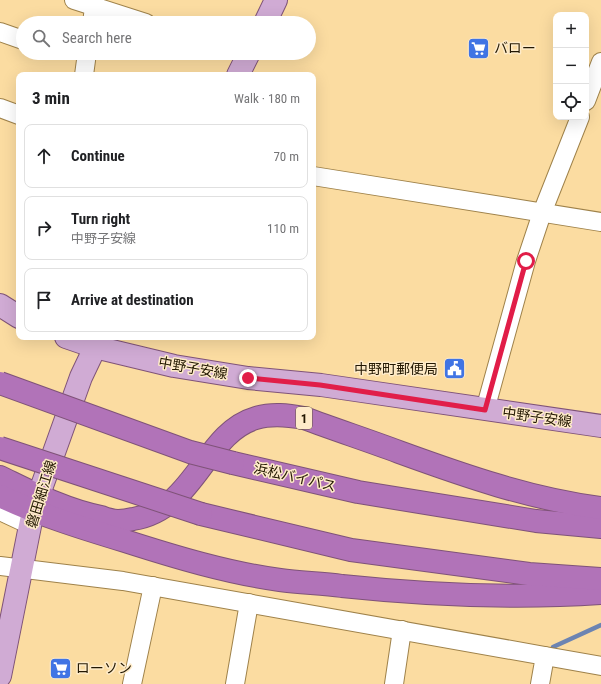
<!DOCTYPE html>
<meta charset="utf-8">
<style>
body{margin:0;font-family:"Roboto Condensed","Noto Sans JP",sans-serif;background:#f6f6f6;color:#202124}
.controls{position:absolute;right:12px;top:12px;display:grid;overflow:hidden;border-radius:8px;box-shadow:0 4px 16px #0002}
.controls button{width:36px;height:36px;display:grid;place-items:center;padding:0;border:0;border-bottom:1px solid #e0e0e0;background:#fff;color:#202124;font:20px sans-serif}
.stop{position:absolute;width:12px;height:12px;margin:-9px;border:3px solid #e11d48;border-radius:50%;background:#fff}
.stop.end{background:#e11d48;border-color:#fff;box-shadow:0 1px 4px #0008}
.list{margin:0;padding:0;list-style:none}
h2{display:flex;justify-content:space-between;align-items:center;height:52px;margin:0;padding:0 16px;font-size:17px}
h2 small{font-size:13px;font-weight:400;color:#757577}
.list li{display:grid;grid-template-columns:26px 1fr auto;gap:12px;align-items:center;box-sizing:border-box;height:64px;margin:0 8px 8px;padding:0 8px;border:1px solid #e0e0e0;border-radius:8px}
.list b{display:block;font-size:15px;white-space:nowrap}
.list p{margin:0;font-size:13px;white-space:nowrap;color:#757577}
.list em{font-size:13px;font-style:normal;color:#757577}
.icon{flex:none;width:22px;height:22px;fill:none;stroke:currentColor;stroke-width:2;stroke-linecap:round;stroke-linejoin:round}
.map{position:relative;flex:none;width:601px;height:684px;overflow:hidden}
.search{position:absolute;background:#fff;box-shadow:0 4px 16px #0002;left:16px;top:16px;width:300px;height:44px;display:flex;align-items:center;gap:10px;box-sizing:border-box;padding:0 14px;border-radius:22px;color:#757577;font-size:15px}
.panel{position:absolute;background:#fff;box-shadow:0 4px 16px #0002;left:16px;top:72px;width:300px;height:268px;border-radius:8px}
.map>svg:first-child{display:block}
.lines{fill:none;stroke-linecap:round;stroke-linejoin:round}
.stream{stroke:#6c84b2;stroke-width:4.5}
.minor-casing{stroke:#9f824a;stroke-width:20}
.major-casing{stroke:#7f5378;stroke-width:24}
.highway-casing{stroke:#7f5378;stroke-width:24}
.minor{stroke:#fff;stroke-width:18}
.major{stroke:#d0abd4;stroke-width:22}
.highway{stroke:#b173b8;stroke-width:22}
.highway-bridge-casing{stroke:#7f5378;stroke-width:24;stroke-linecap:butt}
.highway-bridge{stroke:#b173b8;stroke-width:22}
.route{stroke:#e11d48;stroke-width:5}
.labels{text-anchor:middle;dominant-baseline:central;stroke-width:3;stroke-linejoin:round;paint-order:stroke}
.shield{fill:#feebc9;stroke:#65573e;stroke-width:1}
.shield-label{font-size:13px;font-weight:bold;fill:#231802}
.poi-label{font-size:14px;fill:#231802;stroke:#feebc9;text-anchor:start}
.street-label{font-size:14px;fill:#231802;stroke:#feebc9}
</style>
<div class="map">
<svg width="601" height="684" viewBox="0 0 601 684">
<rect width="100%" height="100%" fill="#fbdca1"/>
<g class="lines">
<path class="stream" d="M553,651V647L601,625"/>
<defs>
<g id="minor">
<path d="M74,0L146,23"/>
<path d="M92,23L95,0"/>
<path d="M0,32L23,40"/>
<path d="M84,75L87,53"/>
<path d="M586,101L601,62"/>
<path d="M0,108L19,115"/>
<path d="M313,176L601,222"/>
<path d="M485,410L526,261L542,213L580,117"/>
<path d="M0,511L30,525"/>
<path d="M0,566L123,581L545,656L540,684"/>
<path d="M545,656L601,666"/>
<path d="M132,684L153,586"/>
<path d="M235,684L249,603"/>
<path d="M394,684L402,630"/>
</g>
<g id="major">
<path d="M265,23L276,0"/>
<path d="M238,75L249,53"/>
<path d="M0,305L19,317"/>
<path d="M66,337L95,347L174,366L248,378L321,385L601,426"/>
<path d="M0,676L33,511L81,377L100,337"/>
</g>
<g id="highway">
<path d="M233,463L358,492L536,521L601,527"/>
<path d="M0,477C33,493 65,510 101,517C106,519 113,521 118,521C123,521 129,520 133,519C196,509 204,433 256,418C272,413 288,415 304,418C336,430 367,440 399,452C465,476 531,499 601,508"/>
<path d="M0,496C40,515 82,528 125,541C175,557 228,573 280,580C301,583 322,583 342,586C428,595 514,599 601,593"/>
<path d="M201,514L351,550L529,574L601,579"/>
</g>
</defs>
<use href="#minor" class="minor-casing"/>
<use href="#major" class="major-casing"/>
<use href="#highway" class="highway-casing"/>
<use href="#minor" class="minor"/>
<use href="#major" class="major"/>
<use href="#highway" class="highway"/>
<defs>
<g id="highway-bridge">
<path d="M0,383L190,452L233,463"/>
<path d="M0,448L201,514"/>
</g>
</defs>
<use href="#highway-bridge" class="highway-bridge-casing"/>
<use href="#highway-bridge" class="highway-bridge"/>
</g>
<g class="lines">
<path class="route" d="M248,378L320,385L485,410L526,261"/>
</g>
<defs>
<symbol id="supermarket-square" viewBox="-11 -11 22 22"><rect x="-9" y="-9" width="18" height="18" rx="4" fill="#4074e4" stroke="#feebc9"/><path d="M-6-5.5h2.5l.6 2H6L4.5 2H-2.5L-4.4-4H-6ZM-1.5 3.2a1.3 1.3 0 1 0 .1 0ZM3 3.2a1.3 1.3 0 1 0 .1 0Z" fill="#fff"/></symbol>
<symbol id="civic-square" viewBox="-11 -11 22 22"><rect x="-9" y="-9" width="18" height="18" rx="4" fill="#4074e4" stroke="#feebc9"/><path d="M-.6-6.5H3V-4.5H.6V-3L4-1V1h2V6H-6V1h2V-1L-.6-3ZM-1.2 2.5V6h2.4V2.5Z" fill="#fff"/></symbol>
</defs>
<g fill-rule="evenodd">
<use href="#supermarket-square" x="466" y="36" width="25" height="25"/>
<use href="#civic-square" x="442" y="356" width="25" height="25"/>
<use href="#supermarket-square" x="48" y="656" width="25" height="25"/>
</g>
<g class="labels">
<rect class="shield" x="296" y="407" width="16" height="22" rx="3"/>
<g class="shield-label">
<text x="304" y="418">1</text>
</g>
<g class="poi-label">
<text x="494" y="48">バロー</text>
<text x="438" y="369" text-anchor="end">中野町郵便局</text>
<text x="76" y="668">ローソン</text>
</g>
<g class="street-label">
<text transform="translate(193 368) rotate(10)">中野子安線</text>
<text transform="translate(537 417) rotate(8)">中野子安線</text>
<text transform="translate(295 477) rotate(13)">浜松バイパス</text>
<text transform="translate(41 494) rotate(-73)">磐田細江線</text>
</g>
</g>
</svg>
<div class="controls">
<button>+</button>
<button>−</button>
<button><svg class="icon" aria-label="locate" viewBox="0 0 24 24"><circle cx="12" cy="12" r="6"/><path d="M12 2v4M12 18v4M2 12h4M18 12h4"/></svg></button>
</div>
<div class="stop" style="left:526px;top:261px"></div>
<div class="stop end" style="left:248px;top:378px"></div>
<div class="search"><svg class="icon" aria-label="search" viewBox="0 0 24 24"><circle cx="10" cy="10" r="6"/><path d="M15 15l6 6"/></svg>Search here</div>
<section class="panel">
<h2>3 min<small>Walk · 180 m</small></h2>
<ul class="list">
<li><svg class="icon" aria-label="ahead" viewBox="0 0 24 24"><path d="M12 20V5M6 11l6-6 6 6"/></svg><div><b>Continue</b></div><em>70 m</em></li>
<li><svg class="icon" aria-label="right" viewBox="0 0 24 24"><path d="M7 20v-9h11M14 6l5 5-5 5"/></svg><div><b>Turn right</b><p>中野子安線</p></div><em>110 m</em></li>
<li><svg class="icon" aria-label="arrive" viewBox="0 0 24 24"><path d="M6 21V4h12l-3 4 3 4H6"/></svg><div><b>Arrive at destination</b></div></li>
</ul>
</section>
</div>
